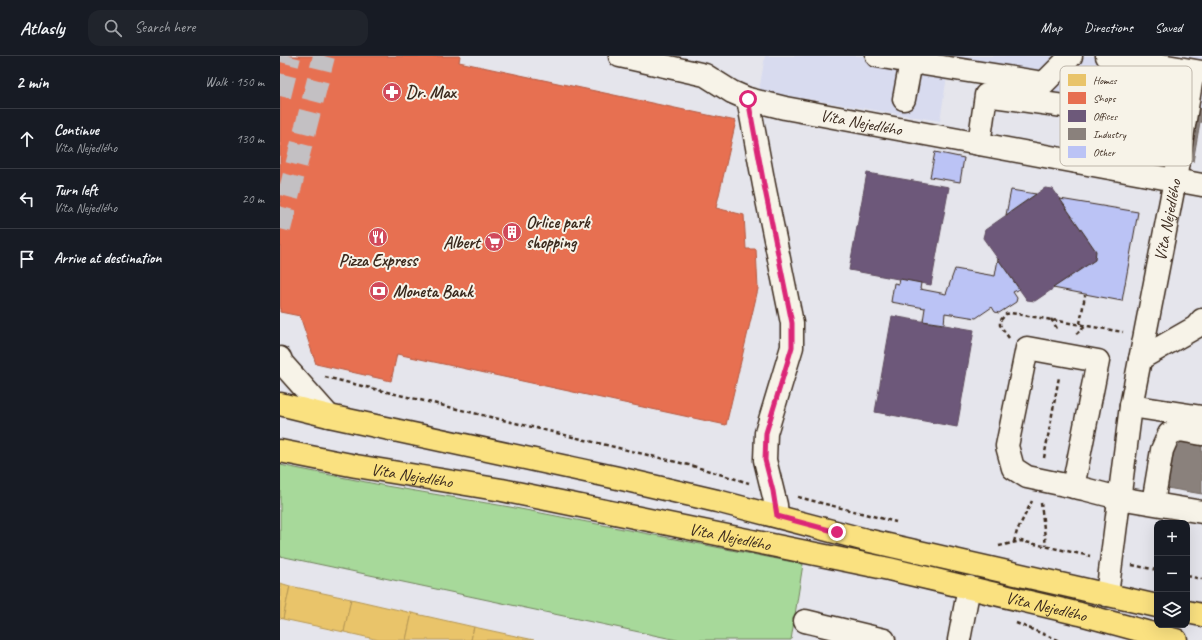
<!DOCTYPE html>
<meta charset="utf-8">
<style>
body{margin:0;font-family:Caveat,sans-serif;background:#20242c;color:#f1f3f6}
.controls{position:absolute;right:12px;bottom:12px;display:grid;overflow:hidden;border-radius:8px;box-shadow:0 4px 16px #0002}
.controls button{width:36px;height:36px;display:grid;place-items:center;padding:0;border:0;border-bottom:1px solid #363941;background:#171b24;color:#f1f3f6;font:20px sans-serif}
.stop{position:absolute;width:12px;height:12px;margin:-9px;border:3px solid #db2777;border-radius:50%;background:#fff}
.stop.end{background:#db2777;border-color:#fff;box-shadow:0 1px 4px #0008}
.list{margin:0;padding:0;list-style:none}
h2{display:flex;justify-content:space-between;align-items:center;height:52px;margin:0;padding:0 16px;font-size:17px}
h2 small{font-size:13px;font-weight:400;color:#9ea1a6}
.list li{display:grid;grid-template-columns:26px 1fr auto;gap:12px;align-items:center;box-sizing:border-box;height:60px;padding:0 16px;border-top:1px solid #363941}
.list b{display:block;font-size:15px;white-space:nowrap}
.list p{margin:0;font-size:13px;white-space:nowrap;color:#9ea1a6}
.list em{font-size:13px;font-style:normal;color:#9ea1a6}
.icon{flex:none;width:22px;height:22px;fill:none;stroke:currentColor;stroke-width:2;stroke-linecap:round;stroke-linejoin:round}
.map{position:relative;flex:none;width:922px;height:584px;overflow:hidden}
header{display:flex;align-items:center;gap:24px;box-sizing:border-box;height:56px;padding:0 20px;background:#171b24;border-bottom:1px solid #363941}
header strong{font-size:19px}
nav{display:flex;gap:22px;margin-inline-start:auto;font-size:14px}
.search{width:280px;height:36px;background:#20242c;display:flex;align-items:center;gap:10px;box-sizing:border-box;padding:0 14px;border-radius:12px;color:#9ea1a6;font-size:15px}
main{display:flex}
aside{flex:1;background:#171b24}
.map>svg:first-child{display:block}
.built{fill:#d8dbef}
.green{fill:#a7d99a;stroke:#71825c}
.homes{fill:#e9c46a;stroke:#b59653}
.shops{fill:#e76f51;stroke:#b35a42}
.offices{fill:#6d597a;stroke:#5e4b5e}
.industry{fill:#8a817c;stroke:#726760}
.building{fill:#bbc3f5;stroke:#3b2a1e}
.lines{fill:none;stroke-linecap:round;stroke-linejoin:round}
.minor-tunnel{stroke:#c3c0c3;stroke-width:22;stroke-dasharray:22 11;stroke-linecap:butt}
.minor-casing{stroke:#3b2a1e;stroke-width:25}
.major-casing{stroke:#3b2a1e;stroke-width:25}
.path{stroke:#3b2a1e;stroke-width:2.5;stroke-dasharray:4 3;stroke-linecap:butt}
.minor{stroke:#f7f3e8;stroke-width:22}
.major{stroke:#fae180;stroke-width:22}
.route{stroke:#db2777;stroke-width:5}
.labels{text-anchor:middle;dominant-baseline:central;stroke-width:4;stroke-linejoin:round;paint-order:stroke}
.poi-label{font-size:17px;font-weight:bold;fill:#3b2a1e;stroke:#f7f3e8;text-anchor:start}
.street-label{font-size:17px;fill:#3b2a1e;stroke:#f7f3e8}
.key{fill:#f7f3e8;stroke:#bfb7ab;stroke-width:1}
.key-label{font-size:11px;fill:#3b2a1e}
</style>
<header>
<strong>Atlasly</strong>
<div class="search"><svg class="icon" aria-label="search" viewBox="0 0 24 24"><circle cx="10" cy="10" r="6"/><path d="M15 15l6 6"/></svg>Search here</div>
<nav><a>Map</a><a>Directions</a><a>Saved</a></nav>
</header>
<main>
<aside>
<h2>2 min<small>Walk · 150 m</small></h2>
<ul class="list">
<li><svg class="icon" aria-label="ahead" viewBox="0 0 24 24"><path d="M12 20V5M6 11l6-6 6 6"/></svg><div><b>Continue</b><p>Víta Nejedlého</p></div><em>130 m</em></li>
<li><svg class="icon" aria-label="left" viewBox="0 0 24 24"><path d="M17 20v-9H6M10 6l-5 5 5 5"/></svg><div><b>Turn left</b><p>Víta Nejedlého</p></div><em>20 m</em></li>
<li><svg class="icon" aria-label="arrive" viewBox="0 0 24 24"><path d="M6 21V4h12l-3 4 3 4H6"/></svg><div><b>Arrive at destination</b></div></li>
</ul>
</aside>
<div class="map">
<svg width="922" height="584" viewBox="0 0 922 584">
<rect width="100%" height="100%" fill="#e5e5ec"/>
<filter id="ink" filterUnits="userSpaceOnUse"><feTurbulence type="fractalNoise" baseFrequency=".025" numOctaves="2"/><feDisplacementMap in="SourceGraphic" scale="8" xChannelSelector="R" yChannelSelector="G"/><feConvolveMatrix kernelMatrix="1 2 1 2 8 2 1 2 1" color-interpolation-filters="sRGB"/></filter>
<g filter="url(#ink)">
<path class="built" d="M485,0H922V66H920L913,106L818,89L825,44L667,20L660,65L479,35Z"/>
<path class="green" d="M0,409L106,430L230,451L523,508L511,584H397L0,500Z"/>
<g class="homes">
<path d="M0,527L10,530L3,563L0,562Z"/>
<path d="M10,530L71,543L64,576L3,563Z"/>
<path d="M71,543L132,557L126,584H99L64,576Z"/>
<path d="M132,557L194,571L191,584H126Z"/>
<path d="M194,571L254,584H191Z"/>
</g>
<path class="shops" d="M0,0H180L179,6L456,65L436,152L464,159L466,193H476L478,233L446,369L117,298L111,325L36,308L20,260L0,256Z"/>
<g class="offices">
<path d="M587,117L669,131L651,229L569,214Z"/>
<path d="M765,132L773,133L816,195L815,204L755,245L747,244L703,182L705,174Z"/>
<path d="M612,260L694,274L677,371L595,356Z"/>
</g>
<g class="industry">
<path d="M898,49L922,53V66H920L913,106L890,101Z"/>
<path d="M895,384L922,388V438L887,432Z"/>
</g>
<g class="building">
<path d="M655,96L684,102L680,126L650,121Z"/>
<path d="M731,134L756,138L726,159Z"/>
<path d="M780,143L858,156L842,245L773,232L815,204L816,195Z"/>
<path d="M718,203L739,233L733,236L737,242L736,246L719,257L715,256L712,251L696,262L665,257L664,268L643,265L645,252L611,246L614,227L619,228L620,223L641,227L640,233L666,238L675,213L715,220Z"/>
</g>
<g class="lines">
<g class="minor-tunnel">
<path d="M0,40L10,0"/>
<path d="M0,173L44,0"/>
</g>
<defs>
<g id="minor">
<path id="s1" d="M340,0L425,19L452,36L468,43L505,52L922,129"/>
<path d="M597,0L631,6"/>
<path d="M827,0L922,16"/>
<path d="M468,43L484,129L512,267V291L486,377L485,404L496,449L497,460"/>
<path d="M624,43L631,6L764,27L791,0"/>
<path d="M699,88L706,39L805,53L797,106"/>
<path d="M0,302L2,307L49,360"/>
<path d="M860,303L916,271L922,264"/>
<path d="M851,350L922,361"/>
<path d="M793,431L818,305L747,292L727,390L733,412L747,421L804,433L839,442L922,456"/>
<path d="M873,447L882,394L889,378L900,374L922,378"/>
<path id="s2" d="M827,539L851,350L895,124L913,15"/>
<path d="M525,565L604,584"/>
<path d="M679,584L689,531"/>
</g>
<g id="major">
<path d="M0,348L49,360L338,422L437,445L586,484L877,550"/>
<path id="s3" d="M0,395L76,410L222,434L281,446L609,513L800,558L896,584"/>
<path d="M907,556L922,559"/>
</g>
</defs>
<use href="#minor" class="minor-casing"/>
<use href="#major" class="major-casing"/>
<g class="path">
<path d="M771,263L778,274"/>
<path d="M800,268L805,239"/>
<path d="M796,278L806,270"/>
<path d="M729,282L720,269V265L726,258L731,257L843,276"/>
<path d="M45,321L413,410L469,427"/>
<path d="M764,402L779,321"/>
<path d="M518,441L616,466"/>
<path d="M761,447L766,490"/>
<path d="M734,486L737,475L752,445"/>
<path d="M719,490L741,485L810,500"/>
<path d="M852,509L877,514"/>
<path d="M907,520L922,523"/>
<path d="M736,567L778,584"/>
</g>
<use href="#minor" class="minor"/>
<use href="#major" class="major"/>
</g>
</g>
<g class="lines" filter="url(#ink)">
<path class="route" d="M468,43L484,129L512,267V291L486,377L485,404L493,435L497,460L557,476"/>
</g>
<defs>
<symbol id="pharmacy-disc" viewBox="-11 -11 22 22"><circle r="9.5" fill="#d1495b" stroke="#f7f3e8"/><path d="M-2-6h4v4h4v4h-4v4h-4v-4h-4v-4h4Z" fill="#fff"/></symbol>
<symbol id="building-disc" viewBox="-11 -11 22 22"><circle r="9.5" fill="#d1495b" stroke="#f7f3e8"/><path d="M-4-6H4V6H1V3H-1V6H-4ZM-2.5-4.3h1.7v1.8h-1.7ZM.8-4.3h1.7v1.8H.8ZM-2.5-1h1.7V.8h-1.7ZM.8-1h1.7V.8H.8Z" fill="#fff"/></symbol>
<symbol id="restaurant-disc" viewBox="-11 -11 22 22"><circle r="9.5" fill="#d1495b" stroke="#f7f3e8"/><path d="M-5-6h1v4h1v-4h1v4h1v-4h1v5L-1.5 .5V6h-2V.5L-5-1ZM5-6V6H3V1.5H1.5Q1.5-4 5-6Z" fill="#fff"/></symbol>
<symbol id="supermarket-disc" viewBox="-11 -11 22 22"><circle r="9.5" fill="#d1495b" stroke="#f7f3e8"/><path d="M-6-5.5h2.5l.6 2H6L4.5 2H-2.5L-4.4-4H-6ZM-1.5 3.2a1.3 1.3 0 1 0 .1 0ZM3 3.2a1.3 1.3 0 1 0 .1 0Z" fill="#fff"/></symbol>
<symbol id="bank-disc" viewBox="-11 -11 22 22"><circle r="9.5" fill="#d1495b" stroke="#f7f3e8"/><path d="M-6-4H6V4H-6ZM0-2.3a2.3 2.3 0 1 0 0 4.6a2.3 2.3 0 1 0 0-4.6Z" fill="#fff"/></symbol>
</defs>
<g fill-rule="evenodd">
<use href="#pharmacy-disc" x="101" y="25" width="22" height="22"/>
<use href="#building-disc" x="221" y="165" width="22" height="22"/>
<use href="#restaurant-disc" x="87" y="170" width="22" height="22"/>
<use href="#supermarket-disc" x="203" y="175" width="22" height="22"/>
<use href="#bank-disc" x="88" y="224" width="22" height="22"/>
</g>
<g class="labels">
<g class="poi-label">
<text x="126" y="36">Dr. Max</text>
<text x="246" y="166">Orlice park<tspan x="246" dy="20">shopping</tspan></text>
<text x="200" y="186" text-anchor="end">Albert</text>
<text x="98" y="204" text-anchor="middle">Pizza Express</text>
<text x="113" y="235">Moneta Bank</text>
</g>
<g class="street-label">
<text stroke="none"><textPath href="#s1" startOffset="252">Víta Nejedlého</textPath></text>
<text stroke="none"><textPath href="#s2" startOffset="380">Víta Nejedlého</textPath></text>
<text stroke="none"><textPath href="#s3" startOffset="134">Víta Nejedlého</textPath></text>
<text stroke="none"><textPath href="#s3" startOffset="458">Víta Nejedlého</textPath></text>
<text stroke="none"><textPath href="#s3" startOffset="782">Víta Nejedlého</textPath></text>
</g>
</g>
<rect x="780" y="10" width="132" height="100" rx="6" class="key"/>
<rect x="788" y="18" width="18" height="12" fill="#e9c46a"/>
<rect x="788" y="36" width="18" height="12" fill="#e76f51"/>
<rect x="788" y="54" width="18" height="12" fill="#6d597a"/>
<rect x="788" y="72" width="18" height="12" fill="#8a817c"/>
<rect x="788" y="90" width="18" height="12" fill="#bbc3f5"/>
<g class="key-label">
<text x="813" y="28">Homes</text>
<text x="813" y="46">Shops</text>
<text x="813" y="64">Offices</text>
<text x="813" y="82">Industry</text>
<text x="813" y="100">Other</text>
</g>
</svg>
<div class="controls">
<button>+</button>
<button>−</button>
<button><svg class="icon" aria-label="layers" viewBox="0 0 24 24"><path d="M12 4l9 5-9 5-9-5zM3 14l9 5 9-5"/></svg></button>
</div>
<div class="stop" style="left:468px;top:43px"></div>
<div class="stop end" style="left:557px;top:476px"></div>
</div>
</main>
